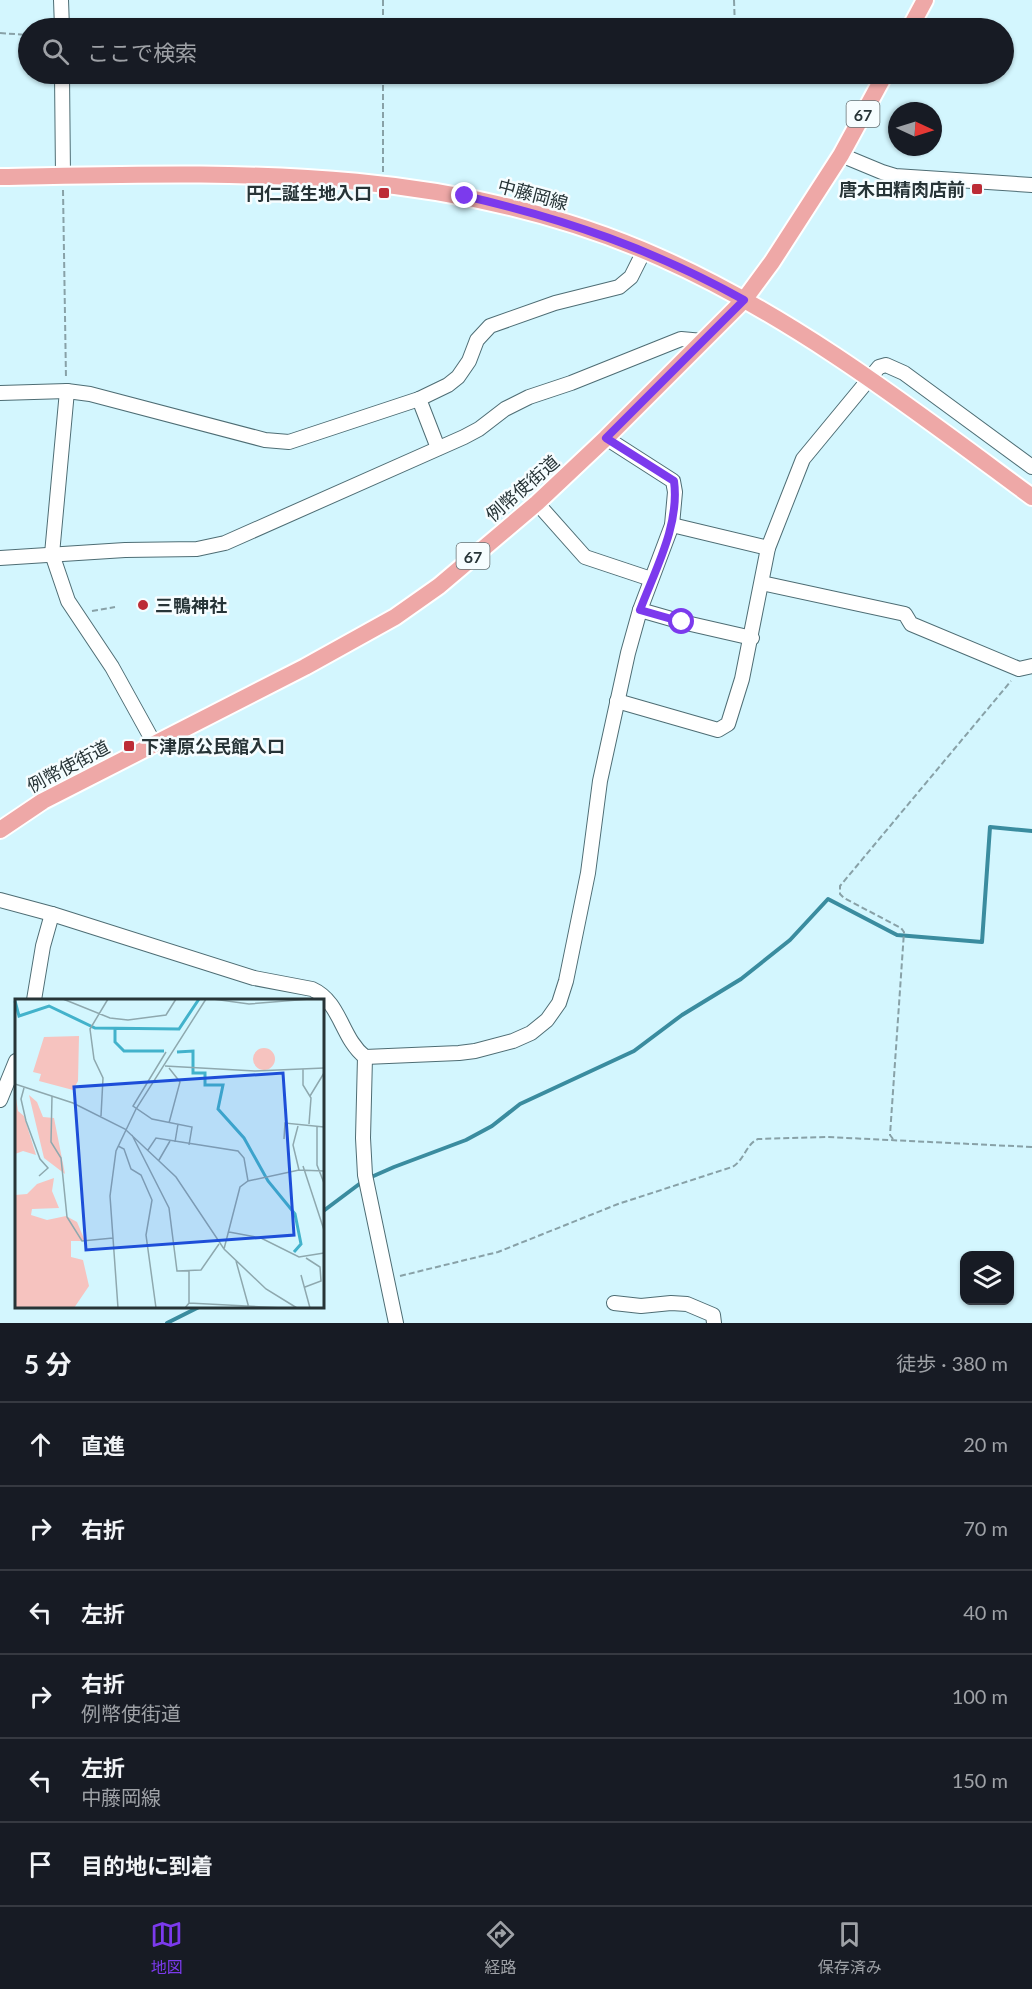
<!DOCTYPE html>
<html lang="ja">
<meta charset="utf-8">
<style>
body{margin:0;font-family:Lato,"Noto Sans JP",sans-serif;background:#242831;color:#f1f3f6}
.controls{position:absolute;right:18px;bottom:18px;display:grid;overflow:hidden;border-radius:12px;box-shadow:0 2px 4px #0004}
.controls button{width:54px;height:54px;display:grid;place-items:center;padding:0;border:0;border-bottom:2px solid #363941;background:#171b24;color:#f1f3f6;font:30px sans-serif}
.compass{position:absolute;left:888px;top:102px;width:54px;height:54px;border-radius:50%;background:#171b24;box-shadow:0 2px 4px #0004;rotate:94deg}
.stop{position:absolute;width:18px;height:18px;margin:-14px;border:4px solid #7c3aed;border-radius:50%;background:#fff}
.stop.end{background:#7c3aed;border-color:#fff;box-shadow:0 2px 6px #0008}
.list{margin:0;padding:0;list-style:none}
h2{display:flex;justify-content:space-between;align-items:center;height:78px;margin:0;padding:0 24px;font-size:26px}
h2 small{font-size:20px;font-weight:400;color:#9ea1a6}
.list li{display:grid;grid-template-columns:39px 1fr auto;gap:18px;align-items:center;box-sizing:border-box;height:84px;padding:0 24px;border-top:2px solid #363941}
.list b{display:block;font-size:22px;white-space:nowrap}
.list p{margin:0;font-size:20px;white-space:nowrap;color:#9ea1a6}
.list em{font-size:20px;font-style:normal;color:#9ea1a6}
.icon{flex:none;width:33px;height:33px;fill:none;stroke:currentColor;stroke-width:2;stroke-linecap:round;stroke-linejoin:round}
.map{position:relative;flex:none;width:1032px;height:1323px;overflow:hidden}
.search{position:absolute;background:#171b24;box-shadow:0 2px 4px #0004;left:18px;right:18px;top:18px;height:66px;display:flex;align-items:center;gap:15px;box-sizing:border-box;padding:0 21px;border-radius:33px;color:#9ea1a6;font-size:22px}
.sheet{height:582px;background:#171b24}
nav{display:flex;justify-content:space-around;align-items:center;box-sizing:border-box;height:84px;border-top:2px solid #363941;background:#171b24;font-size:16px;color:#9ea1a6}
nav a{display:grid;justify-items:center;gap:3px}
nav .on{color:#7c3aed}
.map>svg:first-child{display:block}
.lines{fill:none;stroke-linecap:round;stroke-linejoin:round}
.stream{stroke:#3a8c9f;stroke-width:4}
.minor-casing{stroke:#4e6d74;stroke-width:16}
.major-casing{stroke:#fff;stroke-width:20}
.path{stroke:#88a1a7;stroke-width:2;stroke-dasharray:6 3;stroke-linecap:butt}
.minor{stroke:#fff;stroke-width:14}
.major{stroke:#eea8a7;stroke-width:16}
.route{stroke:#7c3aed;stroke-width:8}
.poi-dot{fill:#bc2c36;stroke:#f6fdff;stroke-width:2}
.labels{text-anchor:middle;dominant-baseline:central;stroke-width:5;stroke-linejoin:round;paint-order:stroke}
.shield{fill:#f6fdff;stroke:#657073;stroke-width:1.5}
.shield-label{font-size:16px;font-weight:bold;fill:#273437}
.poi-label{font-size:18px;font-weight:bold;fill:#273437;stroke:#f6fdff;text-anchor:end}
.street-label{font-size:18px;fill:#273437;stroke:#f6fdff}
.inset-river{fill:none;stroke:#42b2cb;stroke-width:3}
.inset-road{fill:none;stroke:#8ea8ae;stroke-width:1.5}
.view{fill:#1d4ed8;fill-opacity:0.15;stroke:#1d4ed8;stroke-width:3}
.inset-edge{fill:none;stroke:#273437;stroke-width:3}
</style>
<div class="map">
<svg width="1032" height="1323" viewBox="0 0 1032 1323">
<rect width="100%" height="100%" fill="#d3f6fe"/>
<g class="lines">
<g class="stream">
<path d="M369,1178L394,1167L466,1140L492,1126L520,1104L634,1051L682,1015L741,979L790,940L828,899L897,935L982,942L990,827L1032,831"/>
<path d="M322,1212L362,1182"/>
<path d="M167,1323L201,1306"/>
</g>
<defs>
<g id="minor">
<path d="M61,0L62,28"/>
<path d="M62,74L63,176"/>
<path d="M841,155L882,172L895,176L1032,185"/>
<path d="M67,391L52,554L68,601L112,667L154,743"/>
<path d="M0,393L67,391L90,394L265,440L289,442L419,399L448,385L458,377L469,361L477,340L490,326L555,303L619,287L631,277L644,251"/>
<path d="M419,399L438,448"/>
<path d="M537,503L585,557L651,579"/>
<path d="M672,525L768,548"/>
<path d="M0,558L125,550L197,549L225,543L464,437L479,429L505,409L529,397L571,383L681,339L703,341"/>
<path d="M762,583L905,614L911,624L1019,669L1032,666"/>
<path d="M640,610L682,622L752,638"/>
<path d="M617,701L718,730L728,724L742,679L768,548L803,459L879,367L886,365L904,373L1032,467"/>
<path d="M0,900L52,914L254,978L312,989C341,1002 341,1038 365,1057L459,1053L475,1051L513,1041L531,1033L547,1020L559,1003L566,981L588,873L600,781L628,653L640,610L672,525L675,492L673,481L606,438"/>
<path d="M34,1000L43,946L52,914"/>
<path d="M365,1057L363,1138L365,1175L396,1323"/>
<path d="M0,1100L16,1061"/>
<path d="M614,1303L641,1306L671,1303L687,1304L713,1315L714,1323"/>
</g>
<g id="major">
<path d="M910,28L925,0"/>
<path d="M0,177C228,173 447,162 661,258C796,318 914,410 1032,497"/>
<path d="M0,830L43,801L305,667L395,617L439,586L537,503L606,438L744,300L772,262L841,155L885,74"/>
</g>
</defs>
<use href="#minor" class="minor-casing"/>
<use href="#major" class="major-casing"/>
<g class="path">
<path d="M383,0V28"/>
<path d="M734,0L735,28"/>
<path d="M0,33L28,35"/>
<path d="M383,172V74"/>
<path d="M63,190L66,379"/>
<path d="M92,611L115,607"/>
<path d="M893,1139L890,1135L904,932L901,928L844,898L840,894V886L1011,681"/>
<path d="M400,1276L498,1252L618,1204L732,1167C744,1161 746,1144 758,1139L828,1137L1032,1147"/>
</g>
<use href="#minor" class="minor"/>
<use href="#major" class="major"/>
</g>
<g class="lines">
<path class="route" d="M465,196C566,219 654,250 744,300L606,438L674,481C680,525 655,570 640,610L682,622"/>
</g>
<g class="poi-dot">
<rect x="971" y="183" width="12" height="12" rx="3"/>
<rect x="378" y="187" width="12" height="12" rx="3"/>
<circle cx="143" cy="605" r="6"/>
<rect x="123" y="740" width="12" height="12" rx="3"/>
</g>
<g class="labels">
<g class="shield">
<rect x="846.5" y="101" width="33" height="26" rx="4.5"/>
<rect x="456.5" y="543" width="33" height="26" rx="4.5"/>
</g>
<g class="shield-label">
<text x="863" y="114">67</text>
<text x="473" y="556">67</text>
</g>
<g class="poi-label">
<text x="965" y="189">唐木田精肉店前</text>
<text x="372" y="193">円仁誕生地入口</text>
<text x="155" y="605" text-anchor="start">三鴨神社</text>
<text x="141" y="746" text-anchor="start">下津原公民館入口</text>
</g>
<g class="street-label">
<text transform="translate(533 194) rotate(15)">中藤岡線</text>
<text transform="translate(522 488) rotate(-41)">例幣使街道</text>
<text transform="translate(68 766) rotate(-28)">例幣使街道</text>
</g>
</g>
<g transform="translate(15 999)">
<rect width="309" height="309" fill="#d3f6fe"/>
<path d="M64,37L63,82L58,91L24,82L26,75L18,73L29,38ZM238 60a11 11 0 1 1 22 0a11 11 0 1 1-22 0ZM0,93L3,112L9,117L21,156L8,152L0,155ZM14,96L22,103L28,118L39,119L50,175L29,159ZM39,179L37,192L44,209L17,210L16,216L32,221L51,217L62,223L70,242H56V258L68,261L74,287L59,309H0V196L12,195L22,185Z" fill="#f6c3bf"/>
<path class="inset-river" d="M0,2L4,17L34,7L80,29L164,30L184,0M100,30V43L109,52H149M162,53L178,52V74H190V86H208L203,110L229,139L253,182L280,215L286,245L279,253"/>
<path class="inset-road" d="M48,0L95,19L113,21L151,16L161,0M198,0L234,5L295,0M151,53L118,107L137,120L177,128L174,146M150,67L240,72L309,69M154,69L165,83L154,124M288,70V86L296,99L294,125M0,85L58,104L110,130L161,178L209,250L251,290L282,309M9,89L6,100L11,122L25,160L33,169L24,177M37,97L36,143L46,159L52,218L67,242L98,239M295,97L309,74M86,117L88,79L79,60L75,30L93,0M283,127L278,146L284,171M302,127V166L309,184M117,136L154,209L162,272L186,271L204,245M269,140L270,124L309,128M160,143L163,125M103,147L109,150L116,170L126,176L137,201L131,236L141,309M133,151L141,139L223,152L229,159L233,182M144,161L155,142M288,167L309,231M214,233L246,239L284,258L309,254M209,250L225,188L233,182L284,171L309,172M221,262L234,309M286,276L295,309M290,288L306,282L305,268L291,259M174,304V271M103,309L95,197L101,152L121,110L191,0M170,309L174,304L268,309"/>
<path class="view" d="M268,74L279,236L71,251L59,88Z"/>
<rect width="309" height="309" class="inset-edge"/>
</g>
</svg>
<div class="controls">
<button><svg class="icon" aria-label="layers" viewBox="0 0 24 24"><path d="M12 4l9 5-9 5-9-5zM3 14l9 5 9-5"/></svg></button>
</div>
<svg class="compass" viewBox="-18 -18 36 36"><path d="M0-13l5 13h-10z" fill="#e53935"/><path d="M0 13l5-13h-10z" fill="#9ea1a6"/></svg>
<div class="stop" style="left:682px;top:622px"></div>
<div class="stop end" style="left:465px;top:196px"></div>
<div class="search"><svg class="icon" aria-label="search" viewBox="0 0 24 24"><circle cx="10" cy="10" r="6"/><path d="M15 15l6 6"/></svg>ここで検索</div>
</div>
<section class="sheet">
<h2>5 分<small>徒歩 · 380 m</small></h2>
<ul class="list">
<li><svg class="icon" aria-label="ahead" viewBox="0 0 24 24"><path d="M12 20V5M6 11l6-6 6 6"/></svg><div><b>直進</b></div><em>20 m</em></li>
<li><svg class="icon" aria-label="right" viewBox="0 0 24 24"><path d="M7 20v-9h11M14 6l5 5-5 5"/></svg><div><b>右折</b></div><em>70 m</em></li>
<li><svg class="icon" aria-label="left" viewBox="0 0 24 24"><path d="M17 20v-9H6M10 6l-5 5 5 5"/></svg><div><b>左折</b></div><em>40 m</em></li>
<li><svg class="icon" aria-label="right" viewBox="0 0 24 24"><path d="M7 20v-9h11M14 6l5 5-5 5"/></svg><div><b>右折</b><p>例幣使街道</p></div><em>100 m</em></li>
<li><svg class="icon" aria-label="left" viewBox="0 0 24 24"><path d="M17 20v-9H6M10 6l-5 5 5 5"/></svg><div><b>左折</b><p>中藤岡線</p></div><em>150 m</em></li>
<li><svg class="icon" aria-label="arrive" viewBox="0 0 24 24"><path d="M6 21V4h12l-3 4 3 4H6"/></svg><div><b>目的地に到着</b></div></li>
</ul>
</section>
<nav>
<a class="on"><svg class="icon" aria-label="map" viewBox="0 0 24 24"><path d="M3 6l6-2 6 2 6-2v14l-6 2-6-2-6 2zM9 4v14M15 6v14"/></svg>地図</a>
<a><svg class="icon" aria-label="directions" viewBox="0 0 24 24"><path d="M12 3l9 9-9 9-9-9zM9 14v-3h6M13 9l2 2-2 2"/></svg>経路</a>
<a><svg class="icon" aria-label="saved" viewBox="0 0 24 24"><path d="M7 4h10v16l-5-4-5 4z"/></svg>保存済み</a>
</nav>
